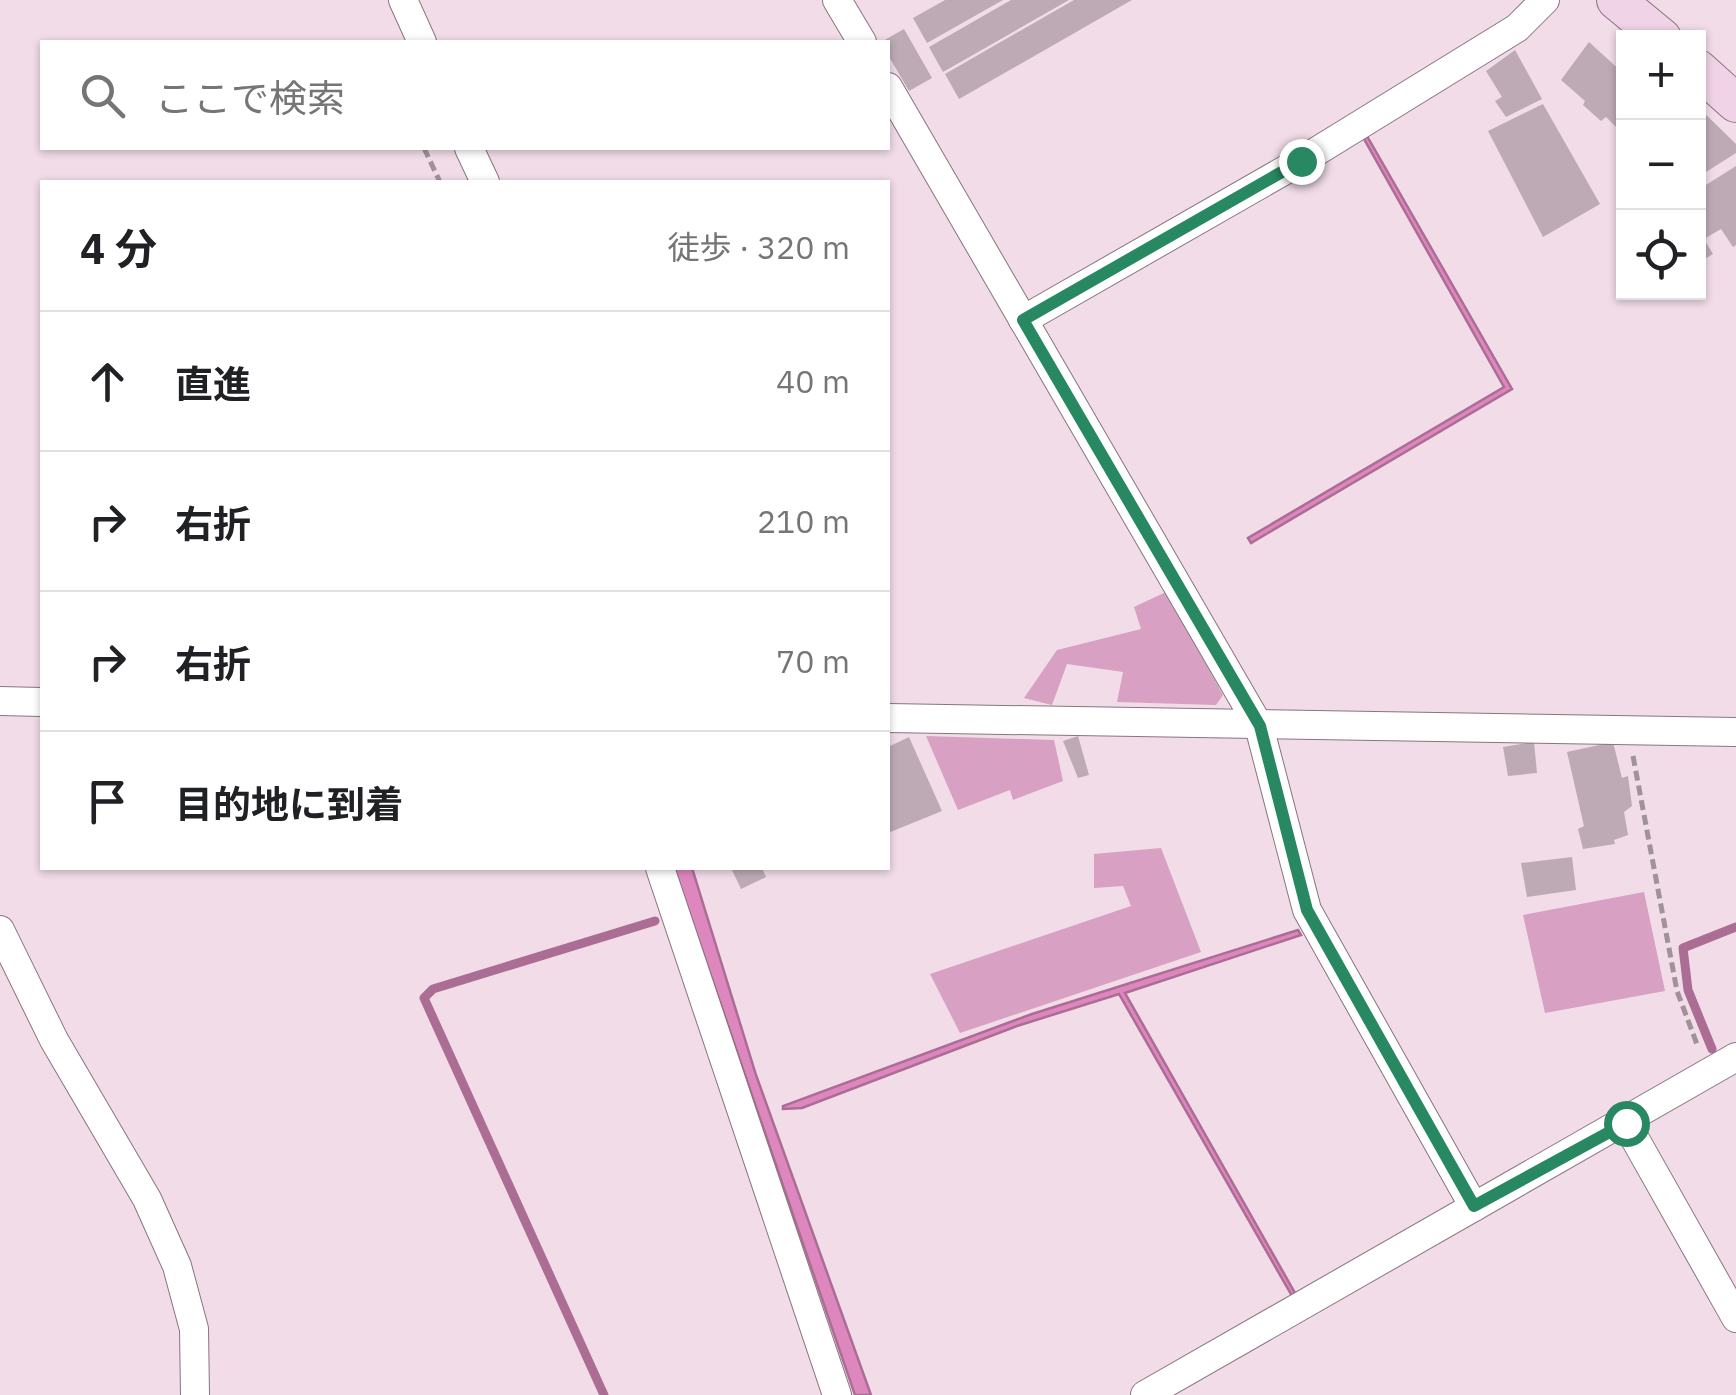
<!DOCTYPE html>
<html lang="ja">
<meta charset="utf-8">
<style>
body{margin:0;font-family:"IBM Plex Sans","Noto Sans JP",sans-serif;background:#f6f6f6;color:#202124}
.controls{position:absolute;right:30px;top:30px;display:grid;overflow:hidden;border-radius:0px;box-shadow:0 2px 8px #0004}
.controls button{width:90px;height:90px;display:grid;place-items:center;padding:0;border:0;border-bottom:2px solid #e0e0e0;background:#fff;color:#202124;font:50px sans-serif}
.stop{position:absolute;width:30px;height:30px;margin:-22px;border:8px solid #278861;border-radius:50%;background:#fff}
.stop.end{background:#278861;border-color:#fff;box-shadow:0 2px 10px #0008}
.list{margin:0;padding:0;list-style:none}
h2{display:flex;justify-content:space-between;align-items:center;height:130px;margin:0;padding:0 40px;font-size:42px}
h2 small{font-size:32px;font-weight:400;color:#757577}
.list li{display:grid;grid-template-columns:65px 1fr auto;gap:30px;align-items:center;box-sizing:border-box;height:140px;padding:0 40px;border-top:2px solid #e0e0e0}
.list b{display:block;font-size:38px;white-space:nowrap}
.list em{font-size:32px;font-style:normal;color:#757577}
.icon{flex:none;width:55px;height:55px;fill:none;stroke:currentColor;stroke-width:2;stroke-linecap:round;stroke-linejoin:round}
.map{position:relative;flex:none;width:1736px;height:1395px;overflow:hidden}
.search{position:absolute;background:#fff;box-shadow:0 2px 8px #0004;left:40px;top:40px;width:850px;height:110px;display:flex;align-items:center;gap:25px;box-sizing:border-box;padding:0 35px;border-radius:0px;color:#757577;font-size:38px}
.panel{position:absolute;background:#fff;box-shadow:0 2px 8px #0004;left:40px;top:180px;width:850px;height:690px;border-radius:0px}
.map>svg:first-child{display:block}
.green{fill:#d8a0c2}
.water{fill:#de87be;stroke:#ac6d95;stroke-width:2.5}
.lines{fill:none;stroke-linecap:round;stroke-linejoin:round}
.stream{stroke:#ac6d95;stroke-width:9}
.building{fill:#bdaab5}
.street-casing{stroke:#877580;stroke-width:30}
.secondary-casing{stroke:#877580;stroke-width:40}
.path{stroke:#a1919a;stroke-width:5;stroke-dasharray:10 5;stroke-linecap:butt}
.street{stroke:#fff;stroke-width:28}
.secondary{stroke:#f0d3e6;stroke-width:38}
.route{stroke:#278861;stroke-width:12}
</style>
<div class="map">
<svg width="1736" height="1395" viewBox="0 0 1736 1395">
<rect width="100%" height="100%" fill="#f1dce8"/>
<g class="green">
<path d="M1166,592L1223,695L1216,705L1117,702L1123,672L1067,664L1052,705L1024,698L1057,650L1141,629L1134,607Z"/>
<path d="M926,736L1054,740L1063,781L1013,800L1010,790L958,810Z"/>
<path d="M1161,848L1201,952L960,1033L930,974L1131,906L1123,886L1094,888V854Z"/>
<path d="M1644,892L1665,991L1545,1013L1523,915Z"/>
</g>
<g class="water">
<path d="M1367,136L1512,389L1251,543L1248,538L1504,387L1364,139Z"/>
<path d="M674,868H692L756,1075L871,1395H855Z"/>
<path d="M1298,930L1301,935L1125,993L1295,1293L1292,1296L1119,994L1017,1026L802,1108L783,1109V1106L1032,1014Z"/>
</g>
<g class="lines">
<g class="stream">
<path d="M1712,1049L1688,990L1683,948L1736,927"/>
<path d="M604,1395L424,998L433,989L655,921"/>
</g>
</g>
<g class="building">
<path d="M945,0H1003L927,43L913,18Z"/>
<path d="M1011,0H1069L943,72L929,47Z"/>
<path d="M1074,0H1132L959,99L945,74Z"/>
<path d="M904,29L932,78L909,91L888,55V42H881Z"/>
<path d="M1589,42L1624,74V135L1606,117L1601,121L1583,105L1585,101L1561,80Z"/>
<path d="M1515,50L1542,99L1506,117L1495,101L1502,97L1486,71Z"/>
<path d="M1543,104L1600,204L1543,237L1488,131Z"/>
<path d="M1698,107L1736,144V153L1698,177Z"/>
<path d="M1736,166V245L1733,247L1721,229L1704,239L1713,254L1698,263V190Z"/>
<path d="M1078,736L1089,775L1078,778L1063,741Z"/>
<path d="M909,737L942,811L888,833V747Z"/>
<path d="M1534,742L1537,773L1508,776L1503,747Z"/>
<path d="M1613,742L1622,778L1628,776L1632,806L1624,812L1628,835L1614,840L1615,844L1583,849L1578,829L1584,826L1567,752Z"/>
<path d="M1572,857L1576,890L1527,897L1521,863Z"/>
<path d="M731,868H762L766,877L741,889Z"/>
</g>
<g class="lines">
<defs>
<g id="street">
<path d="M403,0L422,42"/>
<path d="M837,0L862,42"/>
<path d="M888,87L1259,726L1307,910L1474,1207"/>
<path d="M469,148L485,182"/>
<path d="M1023,320L1301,161L1517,28L1545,0"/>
<path d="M0,701L42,702"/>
<path d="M888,718L1736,732"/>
<path d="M660,868L837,1395"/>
<path d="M0,930L54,1040L147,1199L177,1266L194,1329L195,1395"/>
<path d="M1626,1123L1736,1318"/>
<path d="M1145,1395L1736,1057"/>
</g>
<g id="secondary">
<path d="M1616,0L1662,38"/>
<path d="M1698,69L1736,103"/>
</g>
</defs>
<use href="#street" class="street-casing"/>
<use href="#secondary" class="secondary-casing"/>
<g class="path">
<path d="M424,148L440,182"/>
<path d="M1633,756L1677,991L1698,1047"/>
</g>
<use href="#street" class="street"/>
<use href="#secondary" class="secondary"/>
</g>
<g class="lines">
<path class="route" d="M1301,161L1023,320L1260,726L1307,910L1474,1206L1626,1123"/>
</g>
</svg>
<div class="controls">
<button>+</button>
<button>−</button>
<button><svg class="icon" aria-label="locate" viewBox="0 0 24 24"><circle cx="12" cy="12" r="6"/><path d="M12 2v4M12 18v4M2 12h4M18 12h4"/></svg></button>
</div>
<div class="stop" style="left:1626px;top:1123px"></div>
<div class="stop end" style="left:1301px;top:161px"></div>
<div class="search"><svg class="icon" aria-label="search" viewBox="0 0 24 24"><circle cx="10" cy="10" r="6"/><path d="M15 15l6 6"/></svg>ここで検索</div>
<section class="panel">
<h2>4 分<small>徒歩 · 320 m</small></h2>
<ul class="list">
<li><svg class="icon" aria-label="ahead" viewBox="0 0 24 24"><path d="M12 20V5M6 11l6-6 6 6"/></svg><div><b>直進</b></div><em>40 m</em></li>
<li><svg class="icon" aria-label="right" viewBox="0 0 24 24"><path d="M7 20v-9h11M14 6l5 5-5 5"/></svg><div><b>右折</b></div><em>210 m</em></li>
<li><svg class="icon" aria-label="right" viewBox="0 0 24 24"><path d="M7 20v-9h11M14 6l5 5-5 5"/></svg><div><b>右折</b></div><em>70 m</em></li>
<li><svg class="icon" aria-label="arrive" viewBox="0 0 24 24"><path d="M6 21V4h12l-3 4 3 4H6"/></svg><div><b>目的地に到着</b></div></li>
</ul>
</section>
</div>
